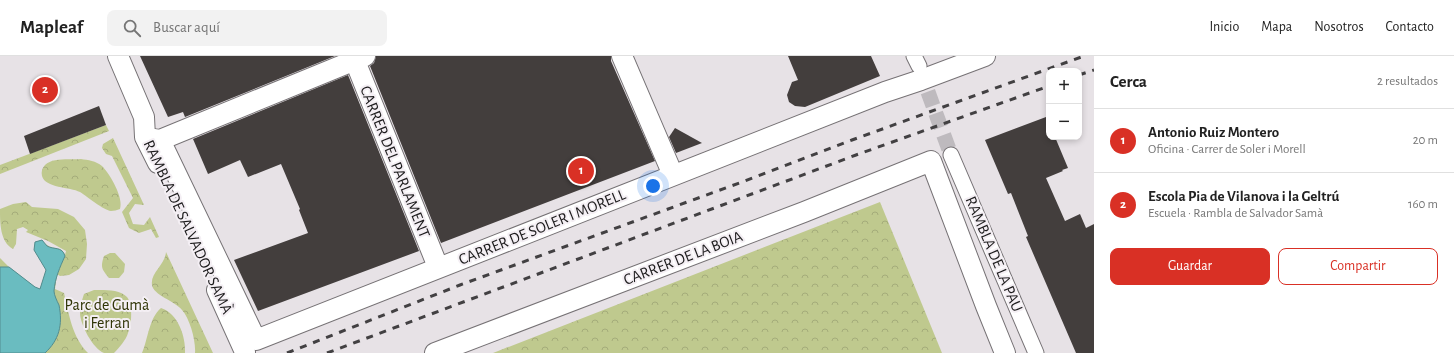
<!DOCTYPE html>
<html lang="es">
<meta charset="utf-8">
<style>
body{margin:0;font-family:"Alegreya Sans",sans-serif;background:#f2f2f2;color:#222}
.controls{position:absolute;right:12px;top:12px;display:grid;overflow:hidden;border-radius:8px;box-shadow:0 2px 6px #0003}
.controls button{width:36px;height:36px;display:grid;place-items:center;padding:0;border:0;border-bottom:1px solid #e0e0e0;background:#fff;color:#222;font:20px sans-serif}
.you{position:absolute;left:653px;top:130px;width:14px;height:14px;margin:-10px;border:3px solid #fff;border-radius:50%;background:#1a73e8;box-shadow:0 0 0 6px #1a73e833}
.badge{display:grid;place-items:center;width:26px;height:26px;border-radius:50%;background:#d93025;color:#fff;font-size:13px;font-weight:700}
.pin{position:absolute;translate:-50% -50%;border:2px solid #fff;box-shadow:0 1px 4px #0006}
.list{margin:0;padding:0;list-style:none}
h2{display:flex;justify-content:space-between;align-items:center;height:52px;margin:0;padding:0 16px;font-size:17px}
h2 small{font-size:13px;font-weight:400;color:#767676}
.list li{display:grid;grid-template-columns:26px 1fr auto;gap:12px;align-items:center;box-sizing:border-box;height:64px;padding:0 16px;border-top:1px solid #e0e0e0}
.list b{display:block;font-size:15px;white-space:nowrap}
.list p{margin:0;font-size:13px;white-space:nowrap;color:#767676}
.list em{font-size:13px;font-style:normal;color:#767676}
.actions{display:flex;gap:8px;padding:12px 16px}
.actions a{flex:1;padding:9px 0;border:1px solid #d93025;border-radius:8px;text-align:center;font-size:14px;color:#d93025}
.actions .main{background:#d93025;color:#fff}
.icon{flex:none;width:22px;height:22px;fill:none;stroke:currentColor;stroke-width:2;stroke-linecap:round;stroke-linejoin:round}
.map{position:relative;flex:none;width:1094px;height:297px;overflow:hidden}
header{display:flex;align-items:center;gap:24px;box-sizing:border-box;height:56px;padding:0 20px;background:#fff;border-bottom:1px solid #e0e0e0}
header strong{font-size:19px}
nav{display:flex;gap:22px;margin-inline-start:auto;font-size:14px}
.search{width:280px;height:36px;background:#f2f2f2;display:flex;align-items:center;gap:10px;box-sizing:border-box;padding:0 14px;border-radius:8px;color:#767676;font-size:15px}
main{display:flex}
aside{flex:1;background:#fff}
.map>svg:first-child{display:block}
.park{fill:url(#park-crowns)}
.water{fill:#6abcc0;stroke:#538c8f}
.building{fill:#433e3d}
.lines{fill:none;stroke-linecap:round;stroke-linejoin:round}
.pedestrian-tunnel{stroke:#bebabe;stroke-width:15;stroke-dasharray:15 8;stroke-linecap:butt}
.pedestrian-casing{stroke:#767275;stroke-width:17}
.minor-casing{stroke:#767275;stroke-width:22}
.pedestrian{stroke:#fff;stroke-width:15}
.minor{stroke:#fff;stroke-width:20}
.rail{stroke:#424042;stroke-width:3;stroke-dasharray:7 7;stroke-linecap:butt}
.labels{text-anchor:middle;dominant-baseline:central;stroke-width:4;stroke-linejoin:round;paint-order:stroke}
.street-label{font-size:16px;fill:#1c1b1c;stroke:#f4eff4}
.park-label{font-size:16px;fill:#2f3405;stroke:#f4eff4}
</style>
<header>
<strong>Mapleaf</strong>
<div class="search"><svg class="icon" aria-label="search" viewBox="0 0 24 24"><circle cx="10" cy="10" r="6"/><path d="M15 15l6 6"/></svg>Buscar aquí</div>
<nav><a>Inicio</a><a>Mapa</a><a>Nosotros</a><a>Contacto</a></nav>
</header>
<main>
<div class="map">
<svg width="1094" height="297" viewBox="0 0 1094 297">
<defs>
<pattern id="park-crowns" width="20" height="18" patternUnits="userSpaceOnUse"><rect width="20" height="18" fill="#bfc98e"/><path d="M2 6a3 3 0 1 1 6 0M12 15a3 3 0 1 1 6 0" fill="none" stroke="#a4ac7a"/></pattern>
</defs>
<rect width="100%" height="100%" fill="#e7e2e6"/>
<g class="park">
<path d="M106,69L109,75L0,118V109Z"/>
<path d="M113,82L144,149L135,148L129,157L133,168L144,169L150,161L159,181L156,182L151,173L139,177L129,172L122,156L133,142L112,100L106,98L102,92L103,88Z"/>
<path d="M81,103C88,104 96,105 102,110C110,118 124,142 120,153C117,154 114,155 111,155C103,154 88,141 80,136C70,131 45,132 42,120C41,116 42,112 45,109C53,101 70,104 81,103Z"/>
<path d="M26,146L32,151L58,153L74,161L85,174L87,188L86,203L79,213L69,219L60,220L57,218L55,233L64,237C69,258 72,281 88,297H0V202L9,211L35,231L40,233L46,214L34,194L35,186L42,184C43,186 45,188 47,189C54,194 62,190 65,199L66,195L48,185L26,176L28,174L23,171L17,173L16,188L13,193C0,186 0,167 0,153L13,148Z"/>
<path d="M880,146L942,297H493Z"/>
<path d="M166,196L213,297H195C196,285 190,263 182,254C175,245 153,239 152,229C150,217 165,209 166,196Z"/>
<path d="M110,197H115L125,208L124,216L119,222H109C102,213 100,212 104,200Z"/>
<path d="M94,234C103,234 120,233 127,241C133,248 132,269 128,277C126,284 119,292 114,297C111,297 107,297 104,297C93,293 80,268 80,257C80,250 82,244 84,238Z"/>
<path d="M161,252C178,257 186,281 185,297H142C148,283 149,262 161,252Z"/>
</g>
<path class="water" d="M42,184C44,186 45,188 47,190C54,194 62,190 65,200C60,211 55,222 54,235C54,239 57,245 59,249C63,269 59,284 45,297H0V211H9L35,231L40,233L46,214L34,194L35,186Z"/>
<g class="building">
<path d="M140,0H335L185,61L183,56L168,61Z"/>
<path d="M376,0H611V5L655,105L441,187L370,10L374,7Z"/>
<path d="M788,0H871L880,20L805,51L795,50L789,46L787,39L792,26L798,24Z"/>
<path d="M348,19L419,195L258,255L234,204L308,177L299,154L300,153L281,108L248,121L240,104L208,118L193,83Z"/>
<path d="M99,50L106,69L30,98L24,80Z"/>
<path d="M1046,61L1049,67V81H1055L1068,112L1062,114L1063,115L1046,122L1065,165L1080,158L1086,172L1094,168V297H1076L1026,181L1028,180L1011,137L1008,138L985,84Z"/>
<path d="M675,72L702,87L676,97L669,81Z"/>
</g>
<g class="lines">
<path class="pedestrian-tunnel" d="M920,14L951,99"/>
<defs>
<g id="pedestrian">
<path d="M914,0L919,10"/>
<path d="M951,99L1036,297"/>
</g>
<g id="minor">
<path d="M118,0L144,61L145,81L158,107"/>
<path d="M353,0L438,211"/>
<path d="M622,0L673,119"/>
<path d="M147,82L160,84L365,0"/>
<path d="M160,84L256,284L885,36L921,24L985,0"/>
<path d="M217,234L245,296"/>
<path d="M435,297L804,156L931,105L986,250L1005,297"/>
</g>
</defs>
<use href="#pedestrian" class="pedestrian-casing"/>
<use href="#minor" class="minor-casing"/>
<use href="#pedestrian" class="pedestrian"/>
<use href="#minor" class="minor"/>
<g class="rail">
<path d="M1079,19L1094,14"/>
<path d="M287,297L460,229L742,126L852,84L1084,0"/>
<path d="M327,297L856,99L1049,30"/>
</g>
</g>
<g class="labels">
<g class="street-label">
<text transform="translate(395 106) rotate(68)">CARRER DEL PARLAMENT</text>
<text transform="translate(188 171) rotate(65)">RAMBLA DE SALVADOR SAMÀ</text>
<text transform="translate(542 171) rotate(-22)">CARRER DE SOLER I MORELL</text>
<text transform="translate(994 198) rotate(67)">RAMBLA DE LA PAU</text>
<text transform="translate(683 202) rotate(-21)">CARRER DE LA BOIA</text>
</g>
<g class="park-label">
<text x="107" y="249">Parc de Gumà<tspan x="107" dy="18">i Ferran</tspan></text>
</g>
</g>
</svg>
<div class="controls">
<button>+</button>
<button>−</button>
</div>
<div class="you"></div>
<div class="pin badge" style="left:581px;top:115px">1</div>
<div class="pin badge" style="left:45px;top:34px">2</div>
</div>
<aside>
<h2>Cerca<small>2 resultados</small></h2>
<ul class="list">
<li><span class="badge">1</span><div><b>Antonio Ruiz Montero</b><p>Oficina · Carrer de Soler i Morell</p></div><em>20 m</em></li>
<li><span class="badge">2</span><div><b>Escola Pia de Vilanova i la Geltrú</b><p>Escuela · Rambla de Salvador Samà</p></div><em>160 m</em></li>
</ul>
<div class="actions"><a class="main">Guardar</a><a>Compartir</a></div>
</aside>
</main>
